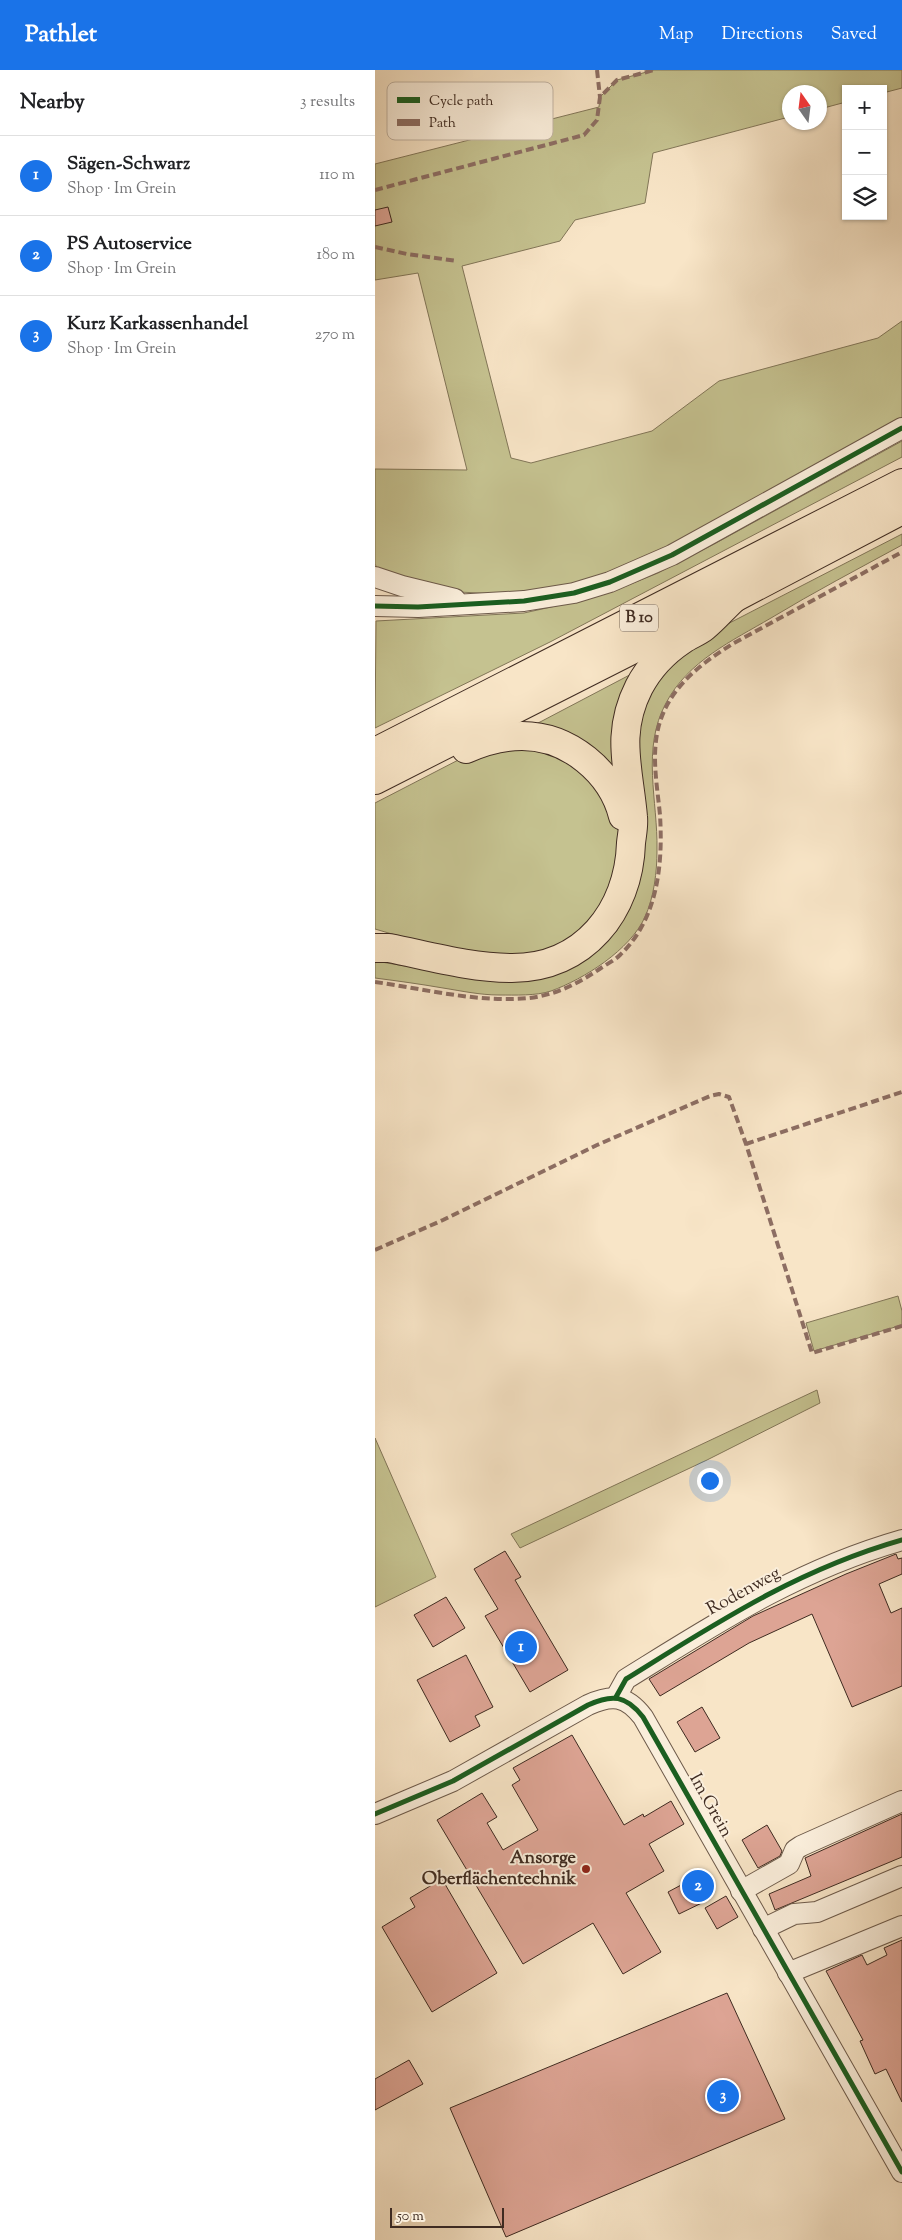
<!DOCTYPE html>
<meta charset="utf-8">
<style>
body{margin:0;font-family:"Sorts Mill Goudy",serif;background:#f2f2f2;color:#202124}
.controls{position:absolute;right:15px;top:15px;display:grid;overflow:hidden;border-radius:0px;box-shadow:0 1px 4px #0004}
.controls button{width:45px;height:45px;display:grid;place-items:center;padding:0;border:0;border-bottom:1px solid #e0e0e0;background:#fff;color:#202124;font:25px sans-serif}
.compass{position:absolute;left:407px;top:15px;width:45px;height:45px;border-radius:50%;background:#fff;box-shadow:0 1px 4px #0004;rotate:346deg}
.scale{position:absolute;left:15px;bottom:12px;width:114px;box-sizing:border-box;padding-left:5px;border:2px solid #3f2b21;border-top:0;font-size:14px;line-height:18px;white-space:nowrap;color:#3f2b21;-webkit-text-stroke:4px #faeedb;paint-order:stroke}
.you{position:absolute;left:334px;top:1410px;width:18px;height:18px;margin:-12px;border:4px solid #fff;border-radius:50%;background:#1a73e8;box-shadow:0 0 0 8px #1a73e833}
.badge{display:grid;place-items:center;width:32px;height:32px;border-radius:50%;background:#1a73e8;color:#fff;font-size:16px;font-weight:700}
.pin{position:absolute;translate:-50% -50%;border:2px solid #fff;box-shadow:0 1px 5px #0006}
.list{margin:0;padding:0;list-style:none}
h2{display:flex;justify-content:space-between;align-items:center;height:65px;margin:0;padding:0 20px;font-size:21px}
h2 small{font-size:16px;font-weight:400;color:#757577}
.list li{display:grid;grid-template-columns:32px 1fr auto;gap:15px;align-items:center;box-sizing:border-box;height:80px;padding:0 20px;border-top:1px solid #e0e0e0}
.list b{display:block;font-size:19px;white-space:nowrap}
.list p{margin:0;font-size:16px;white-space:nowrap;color:#757577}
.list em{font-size:16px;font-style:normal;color:#757577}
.icon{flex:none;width:28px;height:28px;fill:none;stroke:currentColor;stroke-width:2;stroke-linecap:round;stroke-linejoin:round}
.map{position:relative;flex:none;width:527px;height:2170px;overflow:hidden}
header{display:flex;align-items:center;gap:30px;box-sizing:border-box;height:70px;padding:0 25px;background:#1a73e8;color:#fff}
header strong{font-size:24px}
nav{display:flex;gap:28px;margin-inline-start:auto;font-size:18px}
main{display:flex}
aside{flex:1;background:#fff}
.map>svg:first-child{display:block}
.green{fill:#c5c290;stroke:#827658}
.building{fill:#dda494;stroke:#3f2b21}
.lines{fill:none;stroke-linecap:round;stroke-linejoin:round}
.minor-casing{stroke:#6d5a4a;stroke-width:22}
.highway-casing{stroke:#3f2b21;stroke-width:30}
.minor{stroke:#faeedb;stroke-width:20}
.highway{stroke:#f8e5c7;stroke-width:28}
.quiet{stroke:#8d6e63;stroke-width:4;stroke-dasharray:8 4;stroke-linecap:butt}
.cycleway-casing{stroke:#faeedb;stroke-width:8}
.cycleway{stroke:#1b5e20;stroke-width:5}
.poi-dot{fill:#8f2418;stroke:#faeedb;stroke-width:2}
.labels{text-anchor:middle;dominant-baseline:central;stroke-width:4;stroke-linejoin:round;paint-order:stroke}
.shield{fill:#faeedb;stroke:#776659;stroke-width:1}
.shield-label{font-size:16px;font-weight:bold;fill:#3f2b21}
.street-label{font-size:18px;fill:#3f2b21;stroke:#faeedb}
.poi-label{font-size:18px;font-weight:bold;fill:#3f2b21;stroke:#faeedb;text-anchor:end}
.key{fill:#faeedb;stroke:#c2b4a3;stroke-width:1}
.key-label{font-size:14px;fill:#3f2b21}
</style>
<header>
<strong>Pathlet</strong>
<nav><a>Map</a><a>Directions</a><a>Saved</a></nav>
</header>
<main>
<aside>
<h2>Nearby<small>3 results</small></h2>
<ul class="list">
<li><span class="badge">1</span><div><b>Sägen-Schwarz</b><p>Shop · Im Grein</p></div><em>110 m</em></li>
<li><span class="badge">2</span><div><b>PS Autoservice</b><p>Shop · Im Grein</p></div><em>180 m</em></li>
<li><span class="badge">3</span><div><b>Kurz Karkassenhandel</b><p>Shop · Im Grein</p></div><em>270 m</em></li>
</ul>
</aside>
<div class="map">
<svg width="527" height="2170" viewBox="0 0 527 2170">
<rect width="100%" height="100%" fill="#f8e5c7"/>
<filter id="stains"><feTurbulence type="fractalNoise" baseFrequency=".004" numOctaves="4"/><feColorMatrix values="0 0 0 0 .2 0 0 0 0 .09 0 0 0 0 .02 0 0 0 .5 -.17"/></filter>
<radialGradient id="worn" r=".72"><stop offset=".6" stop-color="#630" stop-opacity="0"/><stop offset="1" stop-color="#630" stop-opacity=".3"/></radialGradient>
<g class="green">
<path d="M279,0H527V18L508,23V19H471V32L445,39L444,22H414V47L278,83L270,133L200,150L185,171L87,196L136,388L156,393L277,361L344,311L503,268L527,251V350L293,479L220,510L143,525L84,522L55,517L2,498L0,494V399L92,400L43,203L0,210V94L224,37L225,27L242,10Z"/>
<path d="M527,371V387L175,572L0,658L1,551L149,543L212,529L248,517L283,503L341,473Z"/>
<path d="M527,464V475C483,499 439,522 396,548C357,571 313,591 291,633C266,679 283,731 282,780C282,802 279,827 270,847C255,880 209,909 176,921C161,926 140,925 124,925C105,925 87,921 68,918C45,914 23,911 0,908V891L97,907L218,883L241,862L255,838L265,806L258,668L284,602L337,562Z"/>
<path d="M266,599L244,705L159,655L167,651Z"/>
<path d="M135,674L202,692L242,748L246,768L232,832L194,871L159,885L116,886L34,869L0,859V733L91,686Z"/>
<path d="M523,1226L527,1241V1255L439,1281L431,1253Z"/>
<path d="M442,1320L445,1333L332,1390L145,1478L136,1464Z"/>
<path d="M0,1368L61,1507L0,1537Z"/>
</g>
<g class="building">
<path d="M13,137L17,152L0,156V140Z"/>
<path d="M130,1481L146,1507L140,1510L193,1600L155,1622L110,1546L123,1539L99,1499Z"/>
<path d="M521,1484L523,1489L527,1488V1504L504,1514L516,1543L527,1538V1616L477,1637L437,1544L374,1573L285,1626L274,1609L378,1546L471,1504Z"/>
<path d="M71,1527L90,1558L58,1577L39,1545Z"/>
<path d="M91,1585L118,1637L100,1646L105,1656L75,1672L42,1610Z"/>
<path d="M327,1637L345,1668L320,1682L302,1652Z"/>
<path d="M197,1665L249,1755L268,1744L269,1747L296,1731L309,1754L274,1774L289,1801L251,1823L286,1882L248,1904L218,1853L148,1894L62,1750L107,1723L122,1747L112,1753L128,1780L163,1760L137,1715L145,1710L138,1698Z"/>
<path d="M527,1744V1787L400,1840L394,1824L436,1806L430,1788Z"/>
<path d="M392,1755L407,1781L405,1786L383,1798L367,1770Z"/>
<path d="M323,1806L335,1829L304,1844L293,1822Z"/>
<path d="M67,1809L122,1903L57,1942L7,1857L40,1837L35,1828Z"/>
<path d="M351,1826L363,1847L342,1859L330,1838Z"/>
<path d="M527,1870V2032L511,1999L500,2004L485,1971L488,1970L451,1901L487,1885L492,1895L512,1885L509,1878Z"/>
<path d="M352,1923L410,2049L131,2167L75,2038Z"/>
<path d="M34,1990L48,2014L0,2040V2009Z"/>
</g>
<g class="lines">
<defs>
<g id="minor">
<path d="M0,507L27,516L80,529"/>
<path d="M0,536L43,537L149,531L199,523L235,512L297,485L527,358"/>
<path d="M241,1627L251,1609C343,1552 422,1500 527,1470"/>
<path d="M0,1744L78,1711L213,1635C237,1624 251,1625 268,1647L527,2102"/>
<path d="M366,1821L414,1794L420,1780L426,1776L527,1731"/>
<path d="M388,1859L419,1844L442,1842L527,1806"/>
<path d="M413,1903L527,1856"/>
</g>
<g id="highway">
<path d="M91,679C109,671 127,666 147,666C194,666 237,702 248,746"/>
<path d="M0,682L527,413"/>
<path d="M0,710L359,528L527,440"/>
<path d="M0,878H14C54,886 96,898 137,898C209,898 254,841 256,773C257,764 259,755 258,747C254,699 240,664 264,617C274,598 289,582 307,570C314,565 323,562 329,557C340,548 349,537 359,528"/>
</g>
</defs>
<use href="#minor" class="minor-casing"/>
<use href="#highway" class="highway-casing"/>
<use href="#minor" class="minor"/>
<use href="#highway" class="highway"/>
<g class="quiet">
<path d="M222,0L225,27"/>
<path d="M0,120L209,65L222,50L225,27L242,10L279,0"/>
<path d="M0,177L32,184L82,191"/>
<path d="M0,912C50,919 103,933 154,928C181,925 204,913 226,898C232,894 240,890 245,885C283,849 288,794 285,745C282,714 276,685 284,655C295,616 327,593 359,573L527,482"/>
<path d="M371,1074L527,1022"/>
<path d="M0,1180L68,1150L222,1075L335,1026L344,1024L354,1027L371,1074L437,1283L527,1256"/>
</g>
<defs>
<g id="cycleway">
<path d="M0,536L43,537L149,531L199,523L235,512L297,485L527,358"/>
<path d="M241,1627L251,1609C343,1552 422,1500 527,1470"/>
<path d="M0,1744L78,1711L213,1635C237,1624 251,1625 268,1647L527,2102"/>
</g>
</defs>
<use href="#cycleway" class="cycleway-casing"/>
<use href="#cycleway" class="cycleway"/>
</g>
<circle class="poi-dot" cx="211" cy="1799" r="5"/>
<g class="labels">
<rect class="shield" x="245" y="534.5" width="38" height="27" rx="4"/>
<g class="shield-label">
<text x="264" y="548">B 10</text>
</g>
<g class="street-label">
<text transform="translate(369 1522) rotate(-29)">Rodenweg</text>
<text transform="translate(335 1736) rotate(61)">Im Grein</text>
</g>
<g class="poi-label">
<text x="201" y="1789">Ansorge<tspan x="201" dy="21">Oberflächentechnik</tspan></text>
</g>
</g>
<rect x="12" y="12" width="166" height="58" rx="8" class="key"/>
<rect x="22" y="27" width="23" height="6" fill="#1b5e20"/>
<rect x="22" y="49" width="23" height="7" fill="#8d6e63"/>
<g class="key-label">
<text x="54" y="35">Cycle path</text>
<text x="54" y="57">Path</text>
</g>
<rect width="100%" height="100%" filter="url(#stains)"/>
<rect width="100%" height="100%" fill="url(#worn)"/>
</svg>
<div class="controls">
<button>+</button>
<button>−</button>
<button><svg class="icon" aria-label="layers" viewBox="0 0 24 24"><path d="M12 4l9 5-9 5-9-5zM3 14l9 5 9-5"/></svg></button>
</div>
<svg class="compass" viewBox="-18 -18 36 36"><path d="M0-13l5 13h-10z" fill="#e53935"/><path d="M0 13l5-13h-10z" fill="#757577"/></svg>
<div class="scale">50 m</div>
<div class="you"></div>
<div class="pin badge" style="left:146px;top:1577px">1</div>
<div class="pin badge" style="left:323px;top:1816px">2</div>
<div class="pin badge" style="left:348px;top:2026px">3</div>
</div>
</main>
